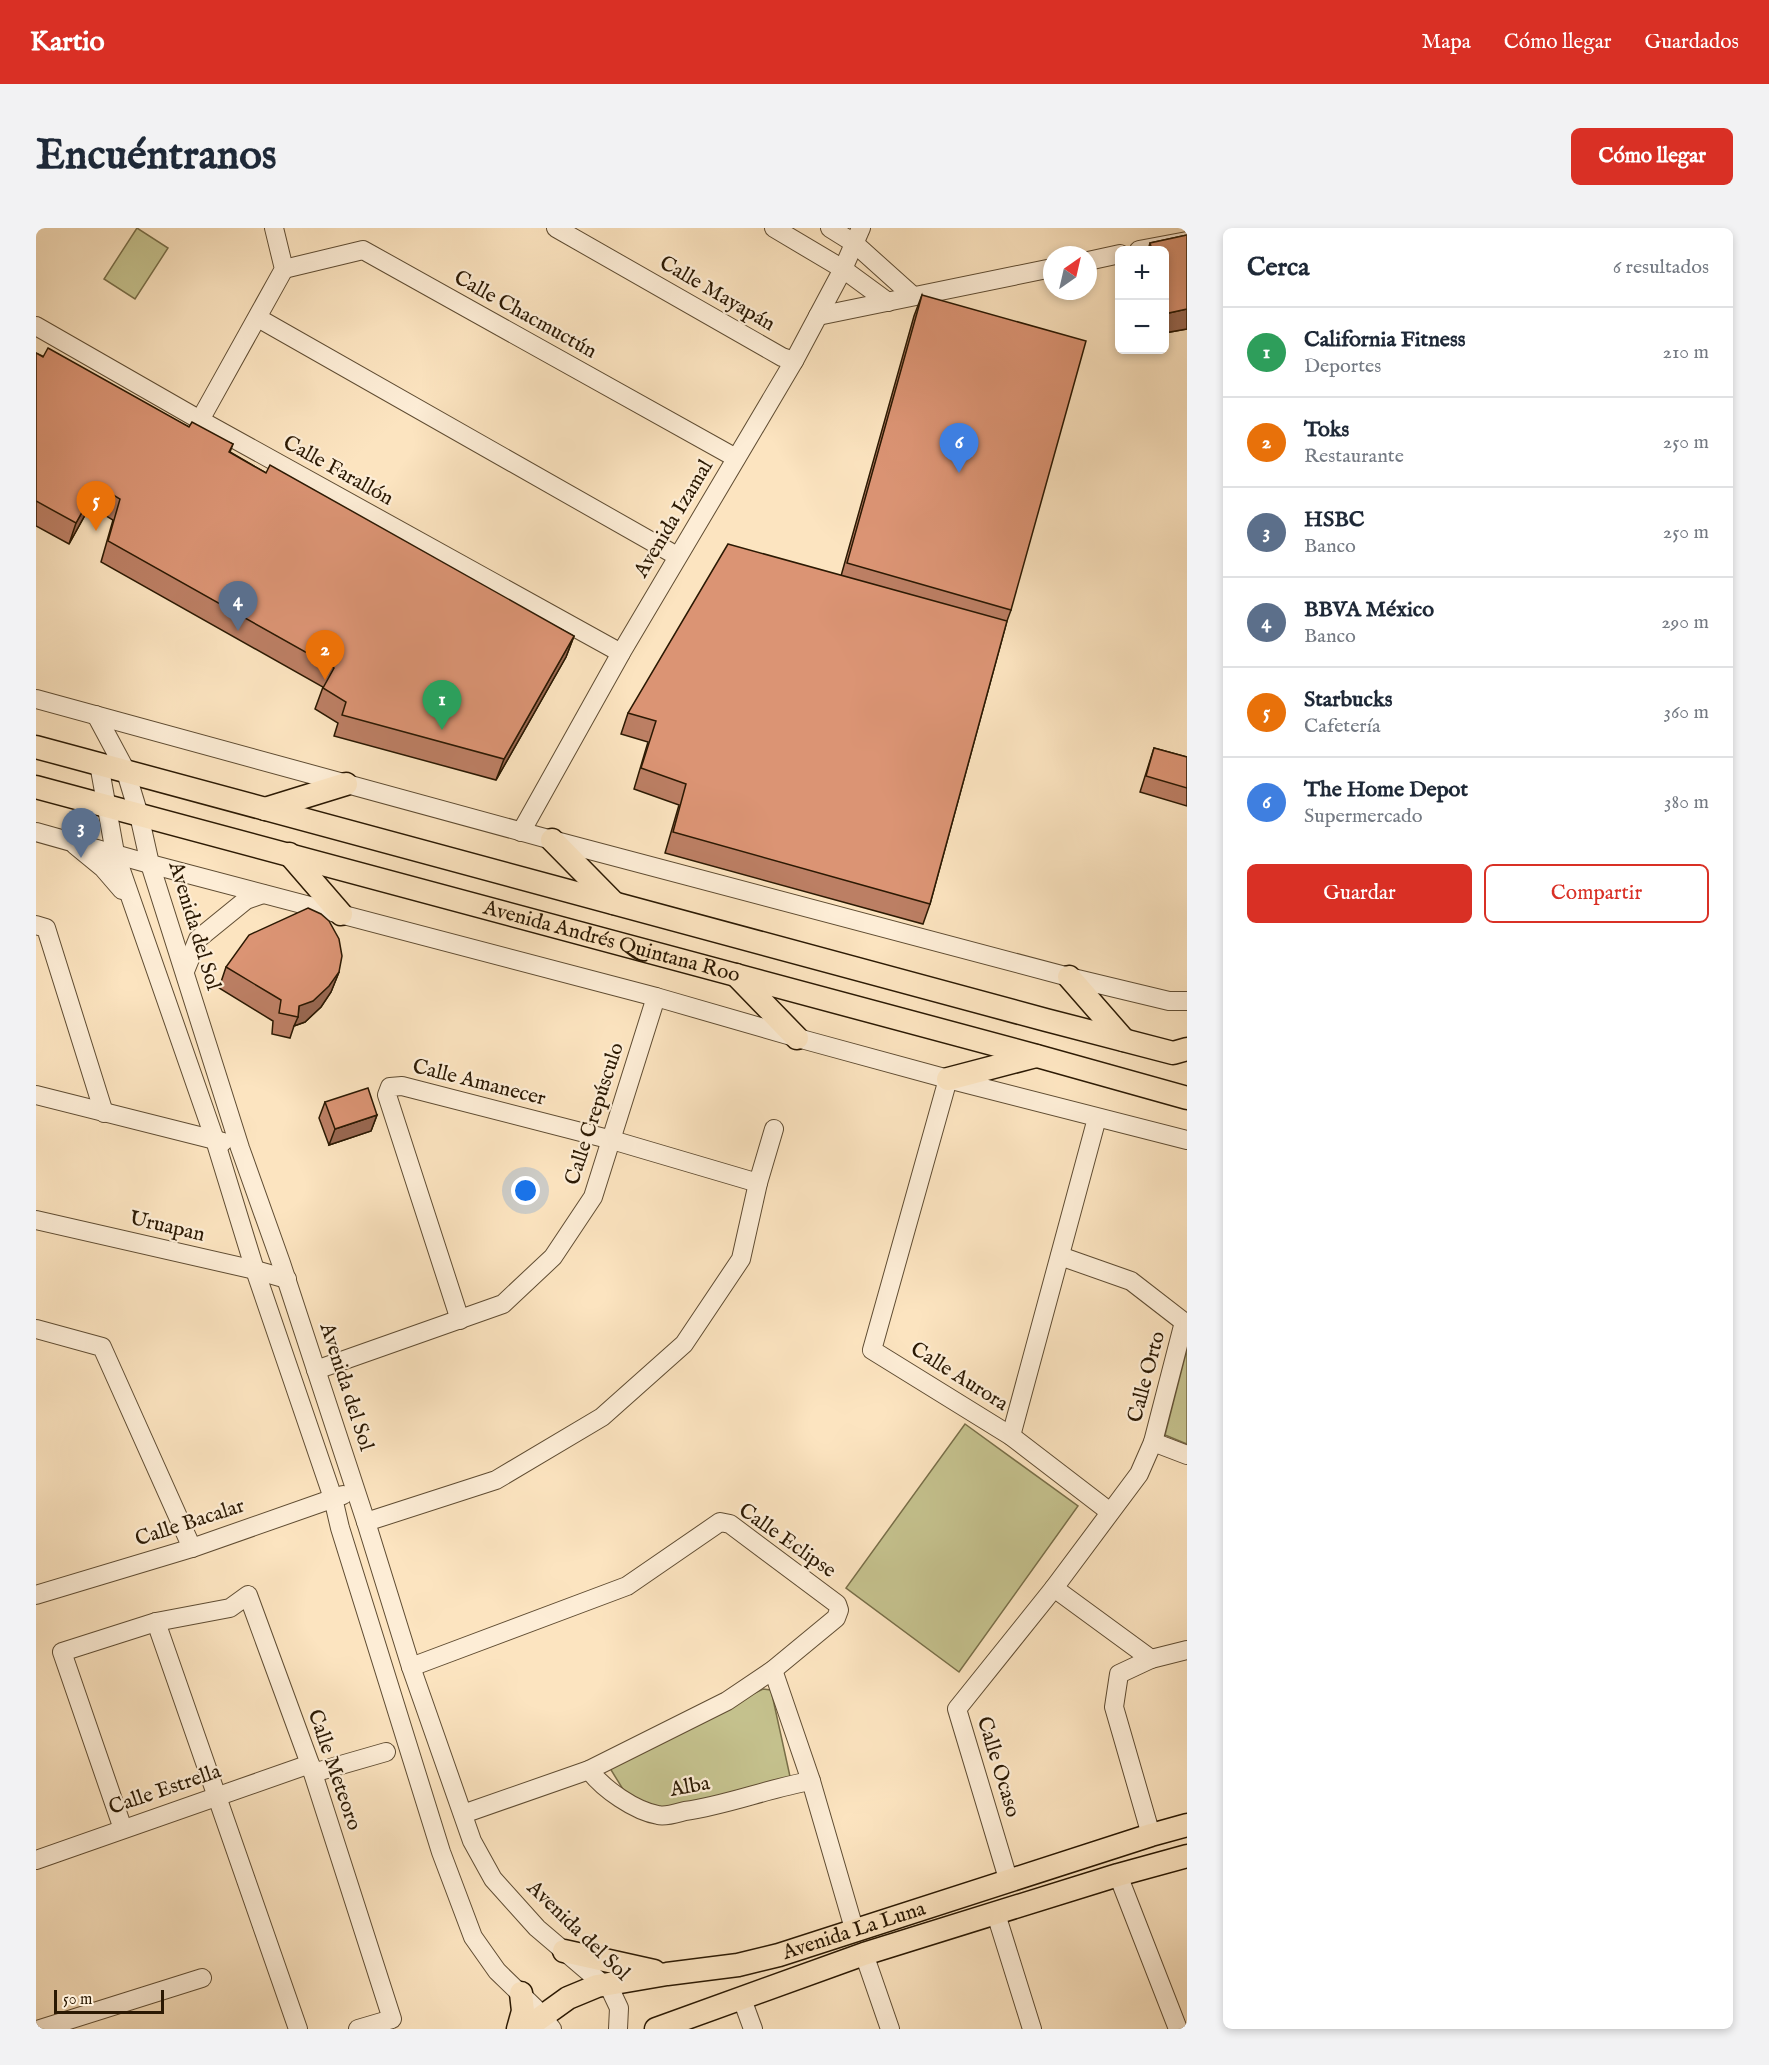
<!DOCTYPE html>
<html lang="es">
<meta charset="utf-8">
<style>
body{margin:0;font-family:"IM FELL English",serif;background:#f2f2f3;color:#1f2937}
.controls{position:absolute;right:18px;top:18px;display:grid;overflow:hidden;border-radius:9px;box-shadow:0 3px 9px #0003}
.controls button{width:54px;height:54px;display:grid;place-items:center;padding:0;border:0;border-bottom:2px solid #e0e1e3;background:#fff;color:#1f2937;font:30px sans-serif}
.compass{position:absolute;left:1007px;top:18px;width:54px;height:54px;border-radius:50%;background:#fff;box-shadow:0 3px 9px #0003;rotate:34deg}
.scale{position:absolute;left:18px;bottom:15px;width:110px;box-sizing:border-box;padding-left:6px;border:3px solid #2b1903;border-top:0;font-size:16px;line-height:21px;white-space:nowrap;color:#2b1903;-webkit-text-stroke:4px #fdedd6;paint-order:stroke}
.you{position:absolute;left:490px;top:963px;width:21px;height:21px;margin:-15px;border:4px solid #fff;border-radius:50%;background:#1a73e8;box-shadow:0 0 0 9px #1a73e833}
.badge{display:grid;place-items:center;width:39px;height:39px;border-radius:50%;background:#d93025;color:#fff;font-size:20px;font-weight:700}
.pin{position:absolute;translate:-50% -50px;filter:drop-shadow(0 2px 3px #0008)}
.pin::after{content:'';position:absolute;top:32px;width:21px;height:18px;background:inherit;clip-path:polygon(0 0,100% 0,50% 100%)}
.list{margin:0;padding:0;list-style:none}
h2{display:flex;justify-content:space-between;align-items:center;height:78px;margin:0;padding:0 24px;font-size:26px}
h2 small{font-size:20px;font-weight:400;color:#747a83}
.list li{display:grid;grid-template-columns:39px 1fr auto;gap:18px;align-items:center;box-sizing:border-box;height:90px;padding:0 24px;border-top:2px solid #e0e1e3}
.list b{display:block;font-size:22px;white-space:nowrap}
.list p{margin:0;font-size:20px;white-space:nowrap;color:#747a83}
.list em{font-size:20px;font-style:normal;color:#747a83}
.actions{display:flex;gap:12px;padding:18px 24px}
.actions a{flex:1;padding:14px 0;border:2px solid #d93025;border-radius:9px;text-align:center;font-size:21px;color:#d93025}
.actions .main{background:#d93025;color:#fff}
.map{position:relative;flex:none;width:1151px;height:1801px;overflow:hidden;border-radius:9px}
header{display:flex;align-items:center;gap:36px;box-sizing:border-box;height:84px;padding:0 30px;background:#d93025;color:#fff}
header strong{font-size:28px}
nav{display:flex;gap:33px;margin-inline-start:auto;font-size:21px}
.intro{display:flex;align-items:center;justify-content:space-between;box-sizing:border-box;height:144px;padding:0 36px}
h1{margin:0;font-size:42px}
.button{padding:15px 27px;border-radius:9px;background:#d93025;color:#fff;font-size:21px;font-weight:700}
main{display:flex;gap:36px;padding:0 36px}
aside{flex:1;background:#fff;border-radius:9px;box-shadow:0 3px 9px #0003}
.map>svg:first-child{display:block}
.green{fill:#c5c28e;stroke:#786e48;stroke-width:1.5}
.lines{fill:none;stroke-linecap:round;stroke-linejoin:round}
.minor-casing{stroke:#5f4c32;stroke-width:20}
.major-casing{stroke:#2b1903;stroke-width:25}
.minor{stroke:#fdedd6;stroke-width:18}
.major{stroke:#fce4c0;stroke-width:22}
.wall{fill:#bc7f64;stroke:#2b1903;stroke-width:1.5}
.shaded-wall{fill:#996851;stroke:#2b1903;stroke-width:1.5}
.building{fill:#db9474;stroke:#2b1903;stroke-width:1.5}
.labels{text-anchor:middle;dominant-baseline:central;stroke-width:4.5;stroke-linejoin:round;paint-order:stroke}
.street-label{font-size:21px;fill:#2b1903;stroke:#fdedd6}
</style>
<header>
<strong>Kartio</strong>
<nav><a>Mapa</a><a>Cómo llegar</a><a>Guardados</a></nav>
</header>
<div class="intro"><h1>Encuéntranos</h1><a class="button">Cómo llegar</a></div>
<main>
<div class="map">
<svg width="1151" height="1801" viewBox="0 0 1151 1801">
<rect width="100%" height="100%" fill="#fce4c0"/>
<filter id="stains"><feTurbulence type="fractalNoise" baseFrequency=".00333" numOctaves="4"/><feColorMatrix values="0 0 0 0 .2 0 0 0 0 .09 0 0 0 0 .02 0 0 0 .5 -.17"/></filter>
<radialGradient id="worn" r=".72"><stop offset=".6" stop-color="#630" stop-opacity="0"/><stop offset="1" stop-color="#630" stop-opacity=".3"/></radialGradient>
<g class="green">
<path d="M101,0L132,20L99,71L68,51Z"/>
<path d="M1151,1121V1216L1129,1207Z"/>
<path d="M929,1196L1042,1278L923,1444L810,1360Z"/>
<path d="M727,1461L735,1462L755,1553L623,1585L593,1571L572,1537Z"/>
</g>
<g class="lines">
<defs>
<g id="minor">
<path d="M520,0L746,129L758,133"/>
<path d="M738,0L807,41L852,74"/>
<path d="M794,0L818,15L877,68"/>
<path d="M1103,22L1151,13"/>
<path d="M1052,33L1084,26"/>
<path d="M248,41L327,22L700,230"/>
<path d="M782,88L1016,40"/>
<path d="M222,90L641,328"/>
<path d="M0,98L164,192L585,425"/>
<path d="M164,192L248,41L238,0"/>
<path d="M0,471L516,612L1033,749L1133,773H1151"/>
<path d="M60,487L89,541L103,587L114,636L204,920L245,1035L330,1294L375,1439L436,1613L457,1651L501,1700L575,1763L583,1780L582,1801"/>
<path d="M63,536L79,625L179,912L219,1042L297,1270L304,1300L405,1624L437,1709L461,1743L499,1780L516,1801"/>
<path d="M0,604L114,636L620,769L769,812L912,851L1151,912"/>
<path d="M485,604L585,425L758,133L807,41L825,0"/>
<path d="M39,617L67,640L86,662"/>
<path d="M0,697L10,700L68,885"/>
<path d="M149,743L162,711L210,672L227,666"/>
<path d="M912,851L836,1122L975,1208L1074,1284"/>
<path d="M0,867L187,914"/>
<path d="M0,992L219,1042L251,1051"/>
<path d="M1024,1028L1095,1053L1148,1094L1151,1098"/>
<path d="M424,1092L351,867L354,859L366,858L576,912L722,955"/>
<path d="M0,1101L66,1119L156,1320"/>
<path d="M280,1142L467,1076L517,1029L557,969L620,769"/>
<path d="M975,1208L1061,890"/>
<path d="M1117,1214L1151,1227"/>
<path d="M330,1294L460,1252L566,1189L648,1116L705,1031L722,955L738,901"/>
<path d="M1018,1360L1103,1246L1117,1214L1148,1094"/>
<path d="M0,1367L156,1320L307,1267"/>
<path d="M120,1394L262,1801"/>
<path d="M1115,1431L1151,1422"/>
<path d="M375,1439L591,1358L684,1294L694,1296L801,1376L803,1382L800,1390L737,1442L691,1473L553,1542L427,1586"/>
<path d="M737,1442L775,1553L819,1704"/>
<path d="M553,1542C567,1561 599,1583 622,1587C630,1589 641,1585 649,1583C692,1577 733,1560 775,1553"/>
<path d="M277,1545L350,1524"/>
<path d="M87,1601L26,1424L120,1394L194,1380L212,1367L274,1536L356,1791L322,1801"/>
<path d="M0,1632L274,1536"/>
<path d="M1082,1647L1142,1801"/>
<path d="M973,1654L921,1481L1018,1360L1115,1431L1083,1446L1078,1479L1115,1607"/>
<path d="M960,1686L996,1801"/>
<path d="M828,1726L854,1801"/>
<path d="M706,1771L717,1801"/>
<path d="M4,1801L166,1750"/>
</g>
<g id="major">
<path d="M0,519L1010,792L1137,825L1151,821"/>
<path id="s1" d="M0,559L1001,828L1151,870"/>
<path d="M229,581L310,556"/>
<path d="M516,612L578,675"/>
<path d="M253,626L305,686"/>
<path d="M700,747L761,810"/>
<path d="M1033,749L1088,812"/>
<path d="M912,851L1000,828"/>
<path d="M528,1723L618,1743"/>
<path d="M482,1801L487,1783L485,1765"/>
<path id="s2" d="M489,1801L532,1770L561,1758L631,1746L702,1737L743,1727L1115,1607L1151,1597"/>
<path d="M620,1801L828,1726L1082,1647L1151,1628"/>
</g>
</defs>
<use href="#minor" class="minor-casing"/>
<use href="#major" class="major-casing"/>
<use href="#minor" class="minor"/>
<use href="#major" class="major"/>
</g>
<g class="wall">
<path d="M1151,7V101L1128,105V22H1112L1114,15Z"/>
<path d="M886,67L975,382L971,393L894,676L887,696L629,625L643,577L598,561L612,514L585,506L592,485L805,348L878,88Z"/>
<path d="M0,125L153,199L197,216L194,224L230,245L538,408L530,429L460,552L298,508L302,495L279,481L287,459L65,334L77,292L54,278L33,316L0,298Z"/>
<path d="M1118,520L1151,529V578L1104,564Z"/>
<path d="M190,739L303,744L295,764L285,779L269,794L258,798L254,810L236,806L237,793L183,760Z"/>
<path d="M289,874L341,887L335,903L293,917L283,890Z"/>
</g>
<g class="shaded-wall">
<path d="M1151,81V101L1128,105V86Z"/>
<path d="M61,257L54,278L33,316L40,295Z"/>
<path d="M538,408L530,429L460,552L468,531Z"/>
<path d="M303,744L295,764L285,779L269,794L258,798L262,789L263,778Z"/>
<path d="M341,887L335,903L293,917L299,901Z"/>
</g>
<g class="building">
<path d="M1151,7V81L1128,86V22H1116L1114,15Z"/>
<path d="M886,67L1050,113L975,382L811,335Z"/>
<path d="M12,120L153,199L156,194L197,216L193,224L230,245L234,237L538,408L468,531L306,487L310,474L287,460L298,440L72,313L84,271L61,257L40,295L0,273V125L7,129Z"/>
<path d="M692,316L971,393L894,676L637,604L650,556L605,540L620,493L592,485Z"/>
<path d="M1118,520L1151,529V560L1110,548Z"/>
<path d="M272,680L285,686L293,693L303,711L306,728L303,744L293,758L277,773L263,778L262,789L243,785L245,772L190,739L213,707Z"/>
<path d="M332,860L341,887L299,901L289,874Z"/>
</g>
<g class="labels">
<g class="street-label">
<text transform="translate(681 66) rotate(30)">Calle Mayapán</text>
<text transform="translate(489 87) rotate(29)">Calle Chacmuctún</text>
<text transform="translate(302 243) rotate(29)">Calle Farallón</text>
<text transform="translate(638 291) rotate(-59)">Avenida Izamal</text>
<text transform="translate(158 698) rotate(73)">Avenida del Sol</text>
<text stroke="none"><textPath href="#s1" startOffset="596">Avenida Andrés Quintana Roo</textPath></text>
<text transform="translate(443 855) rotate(14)">Calle Amanecer</text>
<text transform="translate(559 886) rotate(-72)">Calle Crepúsculo</text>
<text transform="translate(131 999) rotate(13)">Uruapan</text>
<text transform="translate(923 1149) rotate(32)">Calle Aurora</text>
<text transform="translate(1111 1149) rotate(-75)">Calle Orto</text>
<text transform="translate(310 1159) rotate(72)">Avenida del Sol</text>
<text transform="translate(154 1295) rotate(-18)">Calle Bacalar</text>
<text transform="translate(751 1313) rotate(35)">Calle Eclipse</text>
<text transform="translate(962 1539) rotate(73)">Calle Ocaso</text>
<text transform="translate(298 1542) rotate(71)">Calle Meteoro</text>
<text transform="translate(654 1559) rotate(-10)">Alba</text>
<text transform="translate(129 1562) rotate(-19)">Calle Estrella</text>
<text transform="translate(542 1703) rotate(44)">Avenida del Sol</text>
<text stroke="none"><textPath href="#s2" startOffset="348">Avenida La Luna</textPath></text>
</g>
</g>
<rect width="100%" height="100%" filter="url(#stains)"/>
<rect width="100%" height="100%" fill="url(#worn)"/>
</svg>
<div class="controls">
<button>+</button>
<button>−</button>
</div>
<svg class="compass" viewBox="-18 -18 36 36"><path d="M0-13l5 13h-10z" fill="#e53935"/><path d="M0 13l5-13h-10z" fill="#747a83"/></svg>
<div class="scale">50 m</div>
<div class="you"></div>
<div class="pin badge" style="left:406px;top:502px;background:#2e9e5b">1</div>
<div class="pin badge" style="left:289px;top:452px;background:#e8710a">2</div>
<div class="pin badge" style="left:45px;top:630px;background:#5c6f8a">3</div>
<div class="pin badge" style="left:202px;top:403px;background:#5c6f8a">4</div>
<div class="pin badge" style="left:60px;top:303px;background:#e8710a">5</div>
<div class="pin badge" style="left:923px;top:245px;background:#3f7fe0">6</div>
</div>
<aside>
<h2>Cerca<small>6 resultados</small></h2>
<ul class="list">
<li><span class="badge" style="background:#2e9e5b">1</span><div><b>California Fitness</b><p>Deportes</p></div><em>210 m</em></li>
<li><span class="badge" style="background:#e8710a">2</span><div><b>Toks</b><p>Restaurante</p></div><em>250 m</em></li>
<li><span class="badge" style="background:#5c6f8a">3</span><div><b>HSBC</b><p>Banco</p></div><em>250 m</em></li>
<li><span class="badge" style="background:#5c6f8a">4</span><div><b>BBVA México</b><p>Banco</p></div><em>290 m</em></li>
<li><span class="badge" style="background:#e8710a">5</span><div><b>Starbucks</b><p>Cafetería</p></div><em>360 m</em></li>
<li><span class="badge" style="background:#3f7fe0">6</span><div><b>The Home Depot</b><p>Supermercado</p></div><em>380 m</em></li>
</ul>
<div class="actions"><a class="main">Guardar</a><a>Compartir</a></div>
</aside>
</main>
